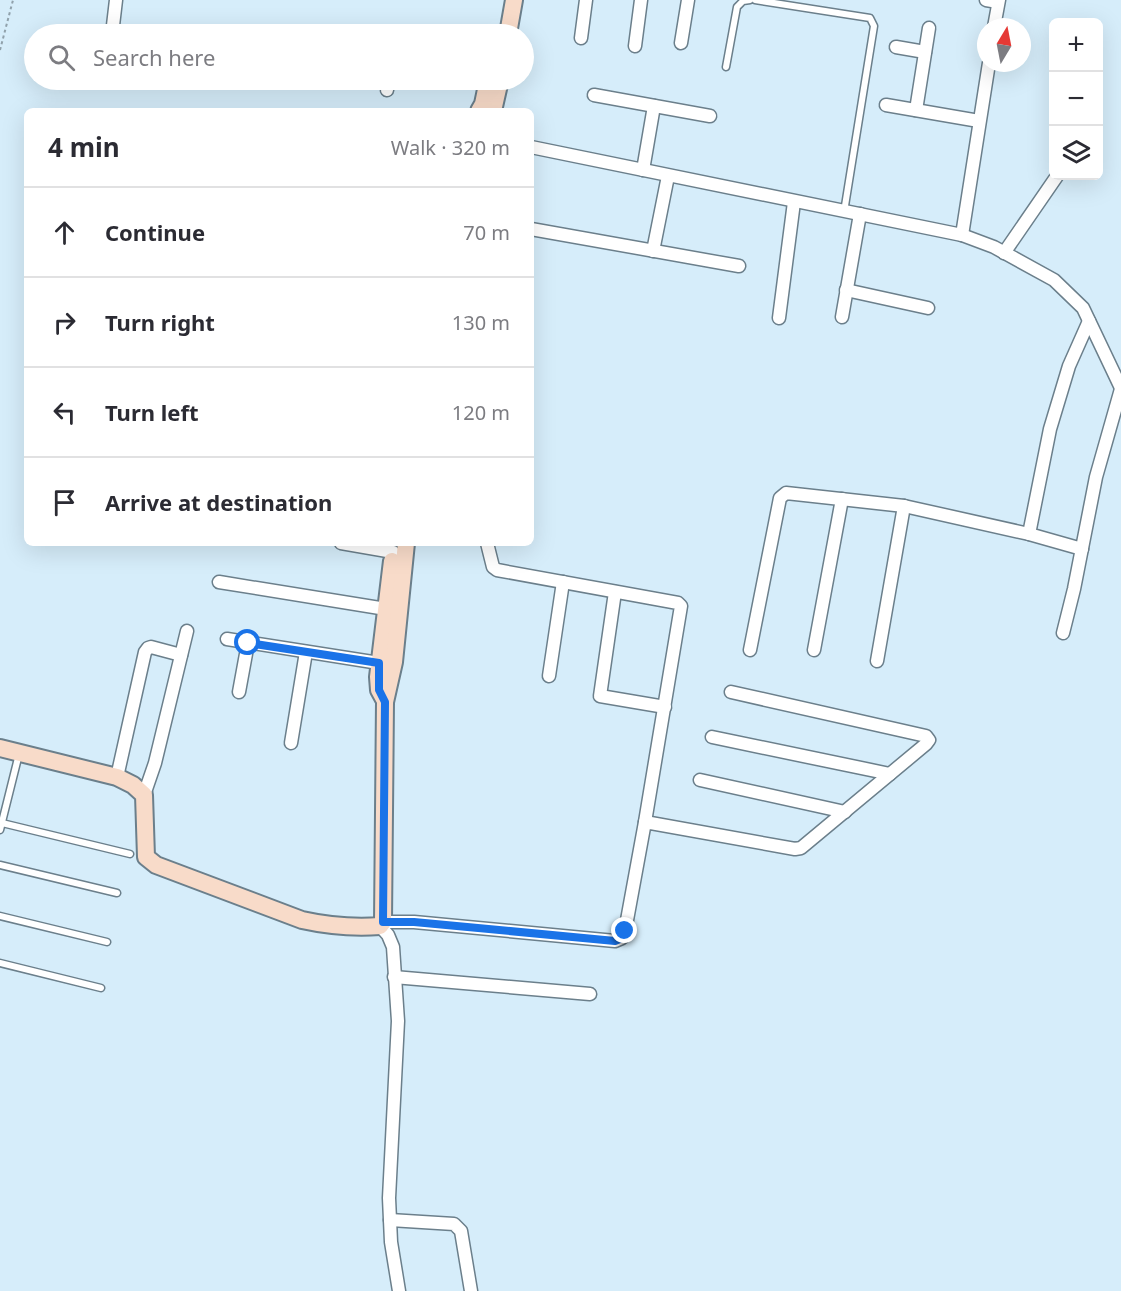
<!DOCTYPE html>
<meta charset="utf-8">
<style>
body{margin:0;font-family:"Noto Sans",sans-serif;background:#f7f7f7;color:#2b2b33}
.controls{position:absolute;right:18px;top:18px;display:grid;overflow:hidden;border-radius:9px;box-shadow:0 6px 24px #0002}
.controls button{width:54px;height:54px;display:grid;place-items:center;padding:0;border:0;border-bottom:2px solid #e1e1e2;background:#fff;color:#2b2b33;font:30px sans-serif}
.compass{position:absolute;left:977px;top:18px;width:54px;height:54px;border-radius:50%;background:#fff;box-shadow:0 6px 24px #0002;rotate:10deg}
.stop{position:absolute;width:18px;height:18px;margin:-14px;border:4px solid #1a73e8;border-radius:50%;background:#fff}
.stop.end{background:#1a73e8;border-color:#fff;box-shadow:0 2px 6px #0008}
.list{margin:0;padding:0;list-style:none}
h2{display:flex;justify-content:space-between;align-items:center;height:78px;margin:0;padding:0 24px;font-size:26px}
h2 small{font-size:20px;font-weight:400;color:#7c7c81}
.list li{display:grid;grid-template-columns:39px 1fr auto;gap:18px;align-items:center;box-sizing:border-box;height:90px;padding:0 24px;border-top:2px solid #e1e1e2}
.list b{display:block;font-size:22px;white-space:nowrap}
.list em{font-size:20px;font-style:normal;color:#7c7c81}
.icon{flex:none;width:33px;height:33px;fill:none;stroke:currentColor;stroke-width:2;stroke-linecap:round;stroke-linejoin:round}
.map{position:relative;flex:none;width:1121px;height:1291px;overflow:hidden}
.search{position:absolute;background:#fff;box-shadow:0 6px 24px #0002;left:24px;top:24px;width:510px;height:66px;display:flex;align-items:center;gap:15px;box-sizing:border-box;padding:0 21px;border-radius:33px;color:#7c7c81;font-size:22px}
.panel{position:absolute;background:#fff;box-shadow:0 6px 24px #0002;left:24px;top:108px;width:510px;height:438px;border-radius:9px}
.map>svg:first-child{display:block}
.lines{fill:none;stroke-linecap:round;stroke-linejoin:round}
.lane-casing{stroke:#6b7f8b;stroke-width:9}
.street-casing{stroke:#6b7f8b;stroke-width:15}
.secondary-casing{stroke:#6b7f8b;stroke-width:20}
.path{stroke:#90a1ab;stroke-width:2;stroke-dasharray:3 3;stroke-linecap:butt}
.lane{stroke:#fff;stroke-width:6}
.street{stroke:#fff;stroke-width:12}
.secondary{stroke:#f8dbc9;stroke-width:16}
.route{stroke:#1a73e8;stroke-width:8}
</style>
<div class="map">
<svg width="1121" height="1291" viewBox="0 0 1121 1291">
<rect width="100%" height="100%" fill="#d6edfa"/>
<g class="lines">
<defs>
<g id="lane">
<path d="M755,0L870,18L874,26L844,212"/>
<path d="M726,67L737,7L743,1L750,0"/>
<path d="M2,823L130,854"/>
<path d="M0,830L19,754"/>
<path d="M0,865L117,893"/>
<path d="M0,916L107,942"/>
<path d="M0,963L101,988"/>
</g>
<g id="street">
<path d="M986,0L998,2"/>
<path d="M994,27L999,0"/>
<path d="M112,34L116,0"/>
<path d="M581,38L586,0"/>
<path d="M681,43L688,0"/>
<path d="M635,46L641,0"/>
<path d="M896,47L925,52"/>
<path d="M387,90L388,80"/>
<path d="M594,95L710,116"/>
<path d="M886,105L979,121"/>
<path d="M916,110L929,28"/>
<path d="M531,147L962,235L994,247L1054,280L1083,308L1121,388"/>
<path d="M643,170L654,106"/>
<path d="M531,229L739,266"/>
<path d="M962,235L989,63"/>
<path d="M653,251L668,176"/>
<path d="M1004,253L1057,176"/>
<path d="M846,290L928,308"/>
<path d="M842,317L860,214"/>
<path d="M779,318L794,202"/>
<path d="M1029,534L1050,429L1069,366L1089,321"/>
<path d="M341,543L393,552"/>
<path d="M487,543L493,567L497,570L678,603L681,606L645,822"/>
<path d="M219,582L386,609"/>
<path d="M615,592L600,696L665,707"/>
<path d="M1063,633L1074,589L1096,477L1121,389"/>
<path d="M227,639L379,663"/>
<path d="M750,650L780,498L786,493L904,506L1029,534L1082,549"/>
<path d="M814,650L842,499"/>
<path d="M877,661L904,506"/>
<path d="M549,676L563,582"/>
<path d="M239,692L248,643"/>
<path d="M712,737L890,774"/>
<path d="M291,743L306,652"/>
<path d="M117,777L145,652L148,648L151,647L181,655"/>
<path d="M700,780L845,812"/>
<path d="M144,795L155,763L187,631"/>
<path d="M383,922H414L615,941L622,938L625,931L645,822L795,849L801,848L926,744L929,740L926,736L731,692"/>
<path d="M380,926L388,935L393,947L398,1021L389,1198L391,1242L399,1291"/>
<path d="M394,977L590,994"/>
<path d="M390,1220L454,1224L461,1231L471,1291"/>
</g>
<g id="secondary">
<path d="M508,34L514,0"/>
<path d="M479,111L483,104L488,80"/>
<path d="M493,111L500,80"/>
<path d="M385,701L379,690L378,677L392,561"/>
<path d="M0,748L117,777L133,785L144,795L146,857L156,865L302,920C329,926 352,928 380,926L383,922L385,702L394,662L406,543"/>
</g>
</defs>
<use href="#lane" class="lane-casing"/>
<use href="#street" class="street-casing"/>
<use href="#secondary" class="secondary-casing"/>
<path class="path" d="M0,50L13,0"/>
<use href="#lane" class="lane"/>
<use href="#street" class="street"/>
<use href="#secondary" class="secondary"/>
</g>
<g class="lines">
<path class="route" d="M248,643L379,663V690L385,702L383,922H414L615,941L622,938L625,931"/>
</g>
</svg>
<div class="controls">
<button>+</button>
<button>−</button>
<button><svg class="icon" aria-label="layers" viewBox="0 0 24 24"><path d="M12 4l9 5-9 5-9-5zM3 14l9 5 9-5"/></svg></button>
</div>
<svg class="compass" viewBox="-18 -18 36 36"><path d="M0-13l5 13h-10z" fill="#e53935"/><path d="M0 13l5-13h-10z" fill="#7c7c81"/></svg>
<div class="stop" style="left:248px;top:643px"></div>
<div class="stop end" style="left:625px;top:931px"></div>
<div class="search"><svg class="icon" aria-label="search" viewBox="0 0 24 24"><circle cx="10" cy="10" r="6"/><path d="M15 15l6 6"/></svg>Search here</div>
<section class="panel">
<h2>4 min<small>Walk · 320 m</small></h2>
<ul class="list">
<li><svg class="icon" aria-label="ahead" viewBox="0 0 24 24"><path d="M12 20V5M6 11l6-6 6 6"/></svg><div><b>Continue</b></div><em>70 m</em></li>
<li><svg class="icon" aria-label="right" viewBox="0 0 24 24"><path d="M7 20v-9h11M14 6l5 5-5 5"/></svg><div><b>Turn right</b></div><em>130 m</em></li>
<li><svg class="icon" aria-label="left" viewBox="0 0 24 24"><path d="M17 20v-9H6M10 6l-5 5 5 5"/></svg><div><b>Turn left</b></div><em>120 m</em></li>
<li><svg class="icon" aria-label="arrive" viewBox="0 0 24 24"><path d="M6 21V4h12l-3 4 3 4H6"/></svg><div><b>Arrive at destination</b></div></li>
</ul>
</section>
</div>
